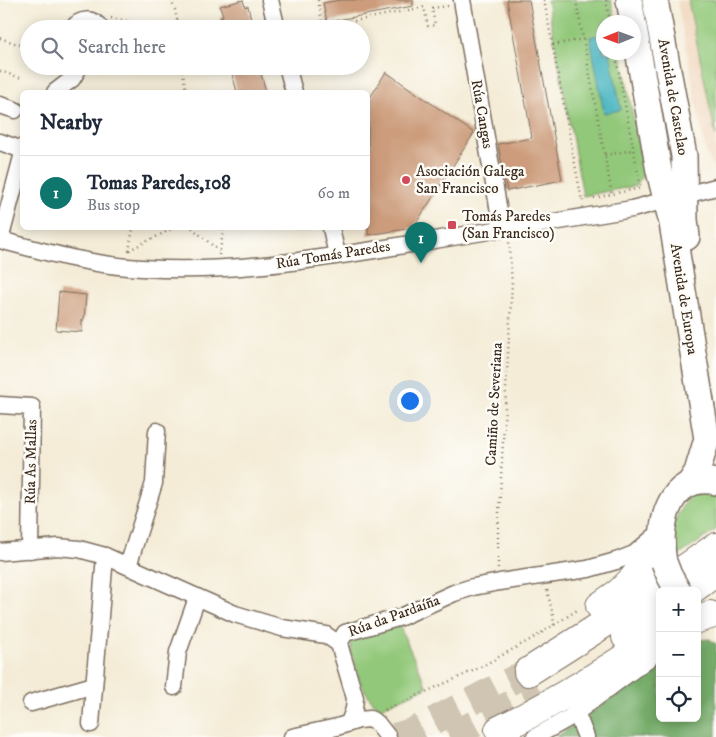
<!DOCTYPE html>
<meta charset="utf-8">
<style>
body{margin:0;font-family:"IM FELL DW Pica",serif;background:#f2f2f3;color:#1f2937}
.controls{position:absolute;right:15px;bottom:15px;display:grid;overflow:hidden;border-radius:8px;box-shadow:0 2px 12px #0003}
.controls button{width:45px;height:45px;display:grid;place-items:center;padding:0;border:0;border-bottom:1px solid #e0e1e3;background:#fff;color:#1f2937;font:25px sans-serif}
.compass{position:absolute;left:596px;top:15px;width:45px;height:45px;border-radius:50%;background:#fff;box-shadow:0 2px 12px #0003;rotate:269deg}
.you{position:absolute;left:409px;top:400px;width:18px;height:18px;margin:-12px;border:4px solid #fff;border-radius:50%;background:#1a73e8;box-shadow:0 0 0 8px #1a73e833}
.badge{display:grid;place-items:center;width:32px;height:32px;border-radius:50%;background:#0f766e;color:#fff;font-size:16px;font-weight:700}
.pin{position:absolute;translate:-50% -41px;filter:drop-shadow(0 1px 2px #0008)}
.pin::after{content:'';position:absolute;top:26px;width:18px;height:15px;background:inherit;clip-path:polygon(0 0,100% 0,50% 100%)}
.list{margin:0;padding:0;list-style:none}
h2{display:flex;justify-content:space-between;align-items:center;height:65px;margin:0;padding:0 20px;font-size:21px}
h2 small{font-size:16px;font-weight:400;color:#747a83}
.list li{display:grid;grid-template-columns:32px 1fr auto;gap:15px;align-items:center;box-sizing:border-box;height:75px;padding:0 20px;border-top:1px solid #e0e1e3}
.list b{display:block;font-size:19px;white-space:nowrap}
.list p{margin:0;font-size:16px;white-space:nowrap;color:#747a83}
.list em{font-size:16px;font-style:normal;color:#747a83}
.icon{flex:none;width:28px;height:28px;fill:none;stroke:currentColor;stroke-width:2;stroke-linecap:round;stroke-linejoin:round}
.map{position:relative;flex:none;width:716px;height:737px;overflow:hidden}
.search{position:absolute;background:#fff;box-shadow:0 2px 12px #0003;left:20px;top:20px;width:350px;height:55px;display:flex;align-items:center;gap:12px;box-sizing:border-box;padding:0 18px;border-radius:28px;color:#747a83;font-size:19px}
.panel{position:absolute;background:#fff;box-shadow:0 2px 12px #0003;left:20px;top:90px;width:350px;height:140px;border-radius:8px}
.map>svg:first-child{display:block}
.built{fill:#f0d6bc}
.green{fill:#92c879;stroke:#66794c}
.forest{fill:#75ac69;stroke:#586b44}
.water{fill:#48b6c2;stroke:#427070}
.building{fill:#cc9c7b}
.lines{fill:none;stroke-linecap:round;stroke-linejoin:round}
.highway-tunnel{stroke:#cfc5b2;stroke-width:28;stroke-dasharray:28 14;stroke-linecap:butt}
.street-casing{stroke:#7c6e5f;stroke-width:19}
.primary-casing{stroke:#7c6e5f;stroke-width:28}
.highway-casing{stroke:#7c6e5f;stroke-width:30}
.path{stroke:#7c6e5f;stroke-width:2.5;stroke-dasharray:1 4;stroke-linecap:butt}
.street{stroke:#fff;stroke-width:16}
.primary{stroke:#fff;stroke-width:25}
.highway{stroke:#fff;stroke-width:28}
.primary-bridge-casing{stroke:#7c6e5f;stroke-width:28;stroke-linecap:butt}
.primary-bridge{stroke:#fff;stroke-width:25}
.poi-dot{fill:#d1495b;stroke:#fdfcf7;stroke-width:2}
.labels{text-anchor:middle;dominant-baseline:central;stroke-width:5;stroke-linejoin:round;paint-order:stroke}
.street-label{font-size:15px;fill:#3b2a1e;stroke:#fdfcf7}
.poi-label{font-size:15px;fill:#3b2a1e;stroke:#fdfcf7;text-anchor:start}
</style>
<div class="map">
<svg width="716" height="737" viewBox="0 0 716 737">
<rect width="100%" height="100%" fill="#fdfcf7"/>
<filter id="ink" filterUnits="userSpaceOnUse"><feTurbulence type="fractalNoise" baseFrequency=".02" numOctaves="2"/><feDisplacementMap in="SourceGraphic" scale="10" xChannelSelector="R" yChannelSelector="G"/><feConvolveMatrix kernelMatrix="1 2 1 2 8 2 1 2 1" color-interpolation-filters="sRGB"/></filter>
<filter id="wash" filterUnits="userSpaceOnUse"><feTurbulence type="fractalNoise" baseFrequency=".0096" numOctaves="4" result="noise"/><feDisplacementMap in="SourceGraphic" scale="20" xChannelSelector="R" yChannelSelector="G"/><feGaussianBlur stdDeviation="1.12" result="paint"/><feColorMatrix in="noise" values="0 0 0 0 0 0 0 0 0 0 0 0 0 0 0 0 0 1.4 0 .05"/><feComposite in="paint" operator="in"/></filter>
<g filter="url(#wash)">
<rect width="100%" height="100%" fill="#f4ecd7"/>
<path class="built" d="M677,0H716V168L712,164L706,154Z"/>
<g class="green">
<path d="M547,0H611L616,22H604V52L621,53L644,174L635,186L583,196Z"/>
<path d="M688,0H716V137Z"/>
<path d="M716,491V530L675,558L671,528L689,494Z"/>
<path d="M399,625L427,687L381,708L372,701L361,685L351,651V641L356,633Z"/>
</g>
<path class="forest" d="M710,639L716,644V737H556L660,665V718H697V640Z"/>
<path class="water" d="M603,34L604,52L610,53L621,110L604,113L590,37Z"/>
<g id="blocks">
<g class="building">
<path d="M243,0L245,7L248,6L253,29H223L220,17L223,16L220,6Z"/>
<path d="M341,0H413V6L327,22L323,3Z"/>
<path d="M507,0H529L562,180L507,191L498,144L532,138Z"/>
<path d="M230,66H259L266,92H237Z"/>
<path d="M386,72L474,133L413,228L368,235V101Z"/>
<path d="M59,292L86,295L84,320H82V332L56,330Z"/>
</g>
</g>
</g>
<g filter="url(#ink)">
<use href="#blocks" fill-opacity="0" stroke="#7c6e5f" stroke-width="1"/>
<g class="lines">
<g class="highway-tunnel">
<path d="M395,737L412,732L528,672"/>
<path d="M450,737L539,689"/>
</g>
<defs>
<g id="street">
<path d="M270,0L277,29"/>
<path d="M462,0L502,229"/>
<path d="M72,29C80,18 93,17 101,29"/>
<path d="M287,66L294,92"/>
<path d="M55,92L72,79L80,66"/>
<path d="M0,105L15,110"/>
<path d="M0,142L17,148"/>
<path d="M331,228L337,255"/>
<path d="M0,240C46,252 94,266 142,268C223,273 300,262 380,249C422,242 465,235 507,228H517L632,209L716,187"/>
<path d="M0,240L22,157"/>
<path d="M0,405L32,407L30,550"/>
<path d="M0,552L58,547L79,549L105,556L235,614L282,628L326,635L339,644"/>
<path d="M128,566L154,483L157,431"/>
<path d="M339,644L345,633L401,617L454,593L473,587L500,582L588,569L616,561L634,554L654,537"/>
<path d="M339,644L355,698L354,709L349,723"/>
<path d="M174,687L178,652L197,598"/>
<path d="M31,703L94,685"/>
<path d="M576,712L586,737"/>
<path d="M91,724L105,556"/>
<path d="M292,737L337,727L359,720L370,719L377,723L388,737"/>
<path d="M535,737L569,718L660,650"/>
</g>
<g id="primary">
<path d="M629,0L633,22"/>
<path d="M655,0L684,156L685,220L687,237"/>
<path d="M634,27L659,171L672,223L707,439L697,472L690,483"/>
<path d="M664,562C657,527 668,472 716,482"/>
</g>
<g id="highway">
<path d="M690,591L716,572"/>
<path d="M600,606L620,592L632,580L661,544"/>
<path d="M697,619L710,615"/>
<path d="M626,637L660,613"/>
<path d="M528,672L613,618L716,547"/>
<path d="M499,730C556,702 608,670 660,634"/>
</g>
</defs>
<use href="#street" class="street-casing"/>
<use href="#primary" class="primary-casing"/>
<use href="#highway" class="highway-casing"/>
<g class="path">
<path d="M171,0L175,10L179,29"/>
<path d="M318,0L323,27"/>
<path d="M544,0L582,201L583,200"/>
<path d="M576,0L612,195"/>
<path d="M606,0L610,22"/>
<path d="M111,18L171,29"/>
<path d="M315,29L424,7L428,26L435,25L432,8L448,6"/>
<path d="M0,38L29,48"/>
<path d="M553,45L583,39"/>
<path d="M615,52L641,189"/>
<path d="M182,66L186,92"/>
<path d="M0,71L21,78"/>
<path d="M605,155L633,150"/>
<path d="M594,198L641,188"/>
<path d="M192,228L219,251"/>
<path d="M129,250L174,228"/>
<path d="M129,251L133,228"/>
<path d="M219,255L224,228"/>
<path d="M498,568V530L512,284L509,241"/>
<path d="M547,590L553,615L554,626"/>
<path d="M385,710L475,670L535,637L579,609"/>
</g>
<use href="#street" class="street"/>
<use href="#primary" class="primary"/>
<use href="#highway" class="highway"/>
<defs>
<path id="primary-bridge" d="M664,562L669,575L678,591"/>
</defs>
<use href="#primary-bridge" class="primary-bridge-casing"/>
<use href="#primary-bridge" class="primary-bridge"/>
</g>
</g>
<g class="poi-dot">
<circle cx="406" cy="180" r="5"/>
<rect x="447" y="220" width="10" height="10" rx="2.5"/>
</g>
<g class="labels">
<g class="street-label">
<text transform="translate(673 97) rotate(80)">Avenida de Castelao</text>
<text transform="translate(482 114) rotate(80)">Rúa Cangas</text>
<text transform="translate(333 255) rotate(-9)">Rúa Tomás Paredes</text>
<text transform="translate(684 299) rotate(81)">Avenida de Europa</text>
<text transform="translate(494 404) rotate(-87)">Camiño de Severiana</text>
<text transform="translate(31 462) rotate(-89)">Rúa As Mallas</text>
<text transform="translate(394 616) rotate(-20)">Rúa da Pardaíña</text>
</g>
<g class="poi-label">
<text x="416" y="171">Asociación Galega<tspan x="416" dy="17">San Francisco</tspan></text>
<text x="462" y="216">Tomás Paredes<tspan x="462" dy="17">(San Francisco)</tspan></text>
</g>
</g>
</svg>
<div class="controls">
<button>+</button>
<button>−</button>
<button><svg class="icon" aria-label="locate" viewBox="0 0 24 24"><circle cx="12" cy="12" r="6"/><path d="M12 2v4M12 18v4M2 12h4M18 12h4"/></svg></button>
</div>
<svg class="compass" viewBox="-18 -18 36 36"><path d="M0-13l5 13h-10z" fill="#e53935"/><path d="M0 13l5-13h-10z" fill="#747a83"/></svg>
<div class="you"></div>
<div class="pin badge" style="left:421px;top:263px">1</div>
<div class="search"><svg class="icon" aria-label="search" viewBox="0 0 24 24"><circle cx="10" cy="10" r="6"/><path d="M15 15l6 6"/></svg>Search here</div>
<section class="panel">
<h2>Nearby<small></small></h2>
<ul class="list">
<li><span class="badge">1</span><div><b>Tomas Paredes,108</b><p>Bus stop</p></div><em>60 m</em></li>
</ul>
</section>
</div>
